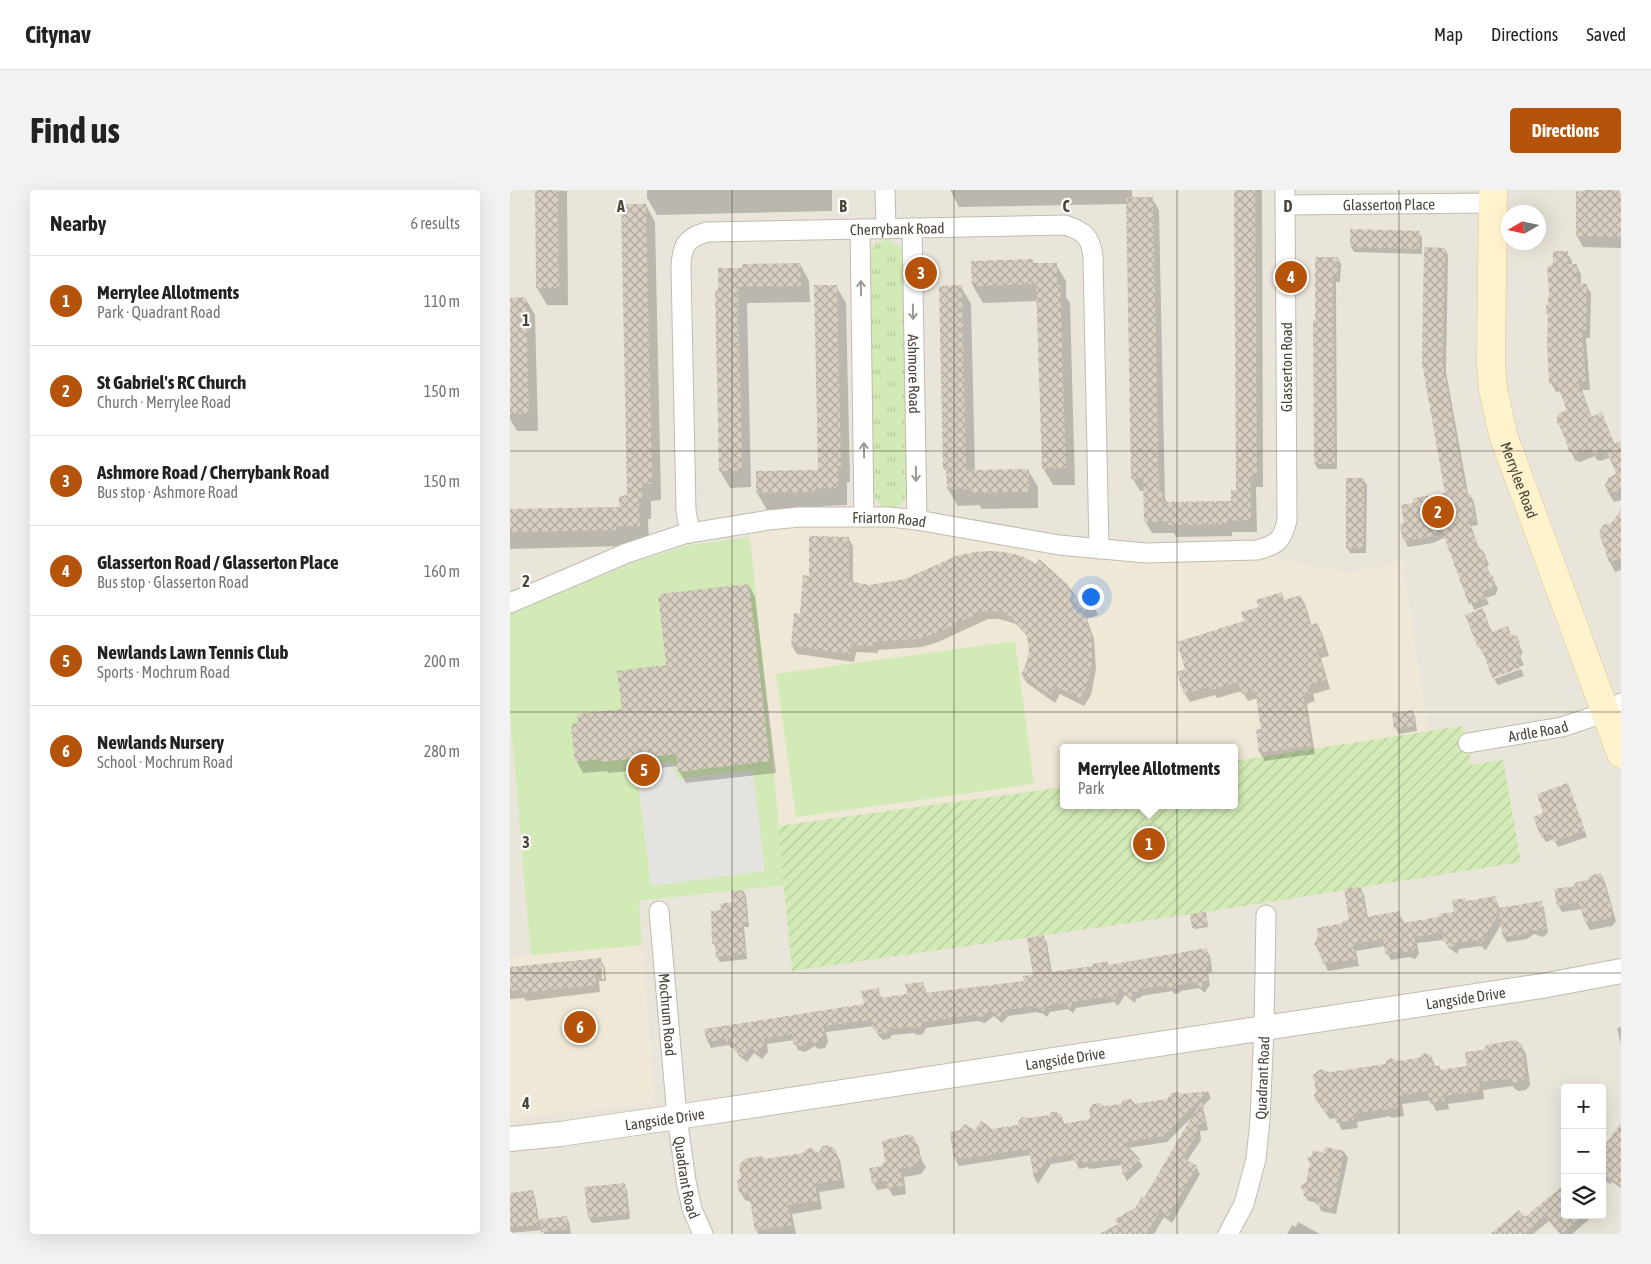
<!DOCTYPE html>
<meta charset="utf-8">
<style>
body{margin:0;font-family:"Asap Condensed",sans-serif;background:#f2f2f2;color:#222}
.controls{position:absolute;right:15px;bottom:15px;display:grid;overflow:hidden;border-radius:5px;box-shadow:0 5px 20px #0002}
.controls button{width:45px;height:45px;display:grid;place-items:center;padding:0;border:0;border-bottom:1px solid #e0e0e0;background:#fff;color:#222;font:25px sans-serif}
.compass{position:absolute;left:991px;top:15px;width:45px;height:45px;border-radius:50%;background:#fff;box-shadow:0 5px 20px #0002;rotate:261deg}
.you{position:absolute;left:580px;top:406px;width:18px;height:18px;margin:-12px;border:4px solid #fff;border-radius:50%;background:#1a73e8;box-shadow:0 0 0 8px #1a73e833}
.badge{display:grid;place-items:center;width:32px;height:32px;border-radius:50%;background:#b45309;color:#fff;font-size:16px;font-weight:700}
.pin{position:absolute;translate:-50% -50%;border:2px solid #fff;box-shadow:0 1px 5px #0006}
.popup{position:absolute;left:550px;top:554px;width:178px;height:65px;box-sizing:border-box;display:grid;place-content:center;border-radius:5px;background:#fff;filter:drop-shadow(0 1px 4px #0005);font-size:16px;white-space:nowrap;color:#767676}
.popup b{font-size:19px;color:#222}
.popup::after{content:'';position:absolute;left:50%;top:100%;margin-left:-10px;border:10px solid transparent;border-top-color:#fff}
.list{margin:0;padding:0;list-style:none}
h2{display:flex;justify-content:space-between;align-items:center;height:65px;margin:0;padding:0 20px;font-size:21px}
h2 small{font-size:16px;font-weight:400;color:#767676}
.list li{display:grid;grid-template-columns:32px 1fr auto;gap:15px;align-items:center;box-sizing:border-box;height:90px;padding:0 20px;border-top:1px solid #e0e0e0}
.list b{display:block;font-size:19px;white-space:nowrap}
.list p{margin:0;font-size:16px;white-space:nowrap;color:#767676}
.list em{font-size:16px;font-style:normal;color:#767676}
.icon{flex:none;width:28px;height:28px;fill:none;stroke:currentColor;stroke-width:2;stroke-linecap:round;stroke-linejoin:round}
.map{position:relative;flex:none;width:1111px;height:1044px;overflow:hidden;border-radius:5px}
header{display:flex;align-items:center;gap:30px;box-sizing:border-box;height:70px;padding:0 25px;background:#fff;border-bottom:1px solid #e0e0e0}
header strong{font-size:24px}
nav{display:flex;gap:28px;margin-inline-start:auto;font-size:18px}
.intro{display:flex;align-items:center;justify-content:space-between;box-sizing:border-box;height:120px;padding:0 30px}
h1{margin:0;font-size:35px}
.button{padding:12px 22px;border-radius:5px;background:#b45309;color:#fff;font-size:18px;font-weight:700}
main{display:flex;gap:30px;padding:0 30px}
aside{flex:1;background:#fff;border-radius:5px;box-shadow:0 5px 20px #0002}
.map>svg:first-child{display:block}
.residential{fill:#eae5da;fill-rule:evenodd}
.education{fill:#efe8d6}
.grass{fill:url(#grass-tufts)}
.park{fill:#d2eab5}
.garden{fill:url(#garden-furrows)}
.parking{fill:#e5e3e0}
.shadow{fill:#0003;fill-rule:evenodd}
.building{fill:url(#building-cross-hatch)}
.lines{fill:none;stroke-linecap:round;stroke-linejoin:round}
.minor-casing{stroke:#c2bbae;stroke-width:21}
.tertiary-casing{stroke:#c2bbae;stroke-width:26}
.secondary-casing{stroke:#d6c79b;stroke-width:29}
.minor{stroke:#fff;stroke-width:19}
.tertiary{stroke:#fff;stroke-width:24}
.secondary{stroke:#fff3cd;stroke-width:28}
.oneway{stroke:#9c9892}
.grid{fill:none;stroke:#4b4439;stroke-width:1;stroke-opacity:0.55}
.labels{text-anchor:middle;dominant-baseline:central;stroke-width:4.5;stroke-linejoin:round;paint-order:stroke}
.street-label{font-size:15px;fill:#4b4439;stroke:#fff}
.grid-label{font-size:16px;text-anchor:middle;font-weight:bold;fill:#4b4439;stroke:#fff;stroke-width:4.5;stroke-linejoin:round;paint-order:stroke}
</style>
<header>
<strong>Citynav</strong>
<nav><a>Map</a><a>Directions</a><a>Saved</a></nav>
</header>
<div class="intro"><h1>Find us</h1><a class="button">Directions</a></div>
<main>
<aside>
<h2>Nearby<small>6 results</small></h2>
<ul class="list">
<li><span class="badge">1</span><div><b>Merrylee Allotments</b><p>Park · Quadrant Road</p></div><em>110 m</em></li>
<li><span class="badge">2</span><div><b>St Gabriel's RC Church</b><p>Church · Merrylee Road</p></div><em>150 m</em></li>
<li><span class="badge">3</span><div><b>Ashmore Road / Cherrybank Road</b><p>Bus stop · Ashmore Road</p></div><em>150 m</em></li>
<li><span class="badge">4</span><div><b>Glasserton Road / Glasserton Place</b><p>Bus stop · Glasserton Road</p></div><em>160 m</em></li>
<li><span class="badge">5</span><div><b>Newlands Lawn Tennis Club</b><p>Sports · Mochrum Road</p></div><em>200 m</em></li>
<li><span class="badge">6</span><div><b>Newlands Nursery</b><p>School · Mochrum Road</p></div><em>280 m</em></li>
</ul>
</aside>
<div class="map">
<svg width="1111" height="1044" viewBox="0 0 1111 1044">
<defs>
<pattern id="grass-tufts" width="24" height="20" patternUnits="userSpaceOnUse" patternTransform="scale(1.25)"><rect width="24" height="20" fill="#d2eab5"/><path d="M3 7l-1-3M5 7V3M7 7l1-3M15 17l-1-3M17 17v-4M19 17l1-3" fill="none" stroke="#b6ca9c"/></pattern>
<pattern id="garden-furrows" width="10" height="10" patternUnits="userSpaceOnUse" patternTransform="scale(1.25)"><rect width="10" height="10" fill="#d2eab5"/><path d="M-1 1l2-2M0 10L10 0M9 11l2-2" fill="none" stroke="#b6ca9c"/></pattern>
<pattern id="building-cross-hatch" width="8" height="8" patternUnits="userSpaceOnUse" patternTransform="scale(1.25)"><rect width="8" height="8" fill="#d8cfc1"/><path d="M0 0l8 8M0 8l8-8" fill="none" stroke="#b1aa9e"/></pattern>
</defs>
<rect width="100%" height="100%" fill="#f6f3ec"/>
<path class="residential" d="M0,0H1111V1044H0ZM998,22H1028V52H998ZM554,558H724V615H554ZM1055,898H1092V1025H1055Z"/>
<g class="education">
<path d="M289,327L505,348L747,360L766,368L840,383L892,371L919,542L724,571V558H554V597L268,636L240,347V333Z"/>
<path d="M132,755L145,907L141,913L0,929V767Z"/>
</g>
<path class="grass" d="M376,50C386,52 391,56 394,66L397,309C390,318 381,319 370,315L363,304L358,66L365,54Z"/>
<g class="park">
<path d="M240,347L275,695L129,711L132,755L21,765L0,523V424L125,372L180,355Z"/>
<path d="M505,451L524,594L286,627L266,484Z"/>
</g>
<path class="garden" d="M953,536L958,553L961,575L993,570L1011,672L696,722L282,781L268,636L554,597V615H724V571Z"/>
<path class="parking" d="M164,572L166,589L243,580L255,681L141,696L126,577Z"/>
<g class="shadow">
<path d="M27,0L57,1L58,115H37L27,98Z"/>
<path d="M137,0H322V21L147,25L137,8Z"/>
<path d="M440,0H622V8H642L649,20L655,309L658,313H722L727,301L725,0H752L753,297H746L747,342H722V346L666,347L664,343H642L635,331L634,301H630L623,289L617,14L449,17Z"/>
<path d="M1075,0H1111V58L1073,57L1067,46Z"/>
<path d="M136,15L145,32L151,310L141,311V329H138L139,353H115V356L0,359V320L111,318L118,307Z"/>
<path d="M841,41L909,42L912,48V64L844,62L841,57Z"/>
<path d="M935,59L938,65L936,182L958,303L964,312L968,335L961,336L970,361L977,370L979,375L977,377L981,387L988,399L985,405L976,408L979,414L964,420L936,347L923,353L898,357L895,351L892,335L936,304L914,173Z"/>
<path d="M1057,63L1062,71V75H1066L1071,84V95H1076L1081,103L1080,148H1076L1080,200H1072L1082,228L1092,224L1105,255L1111,253V310L1104,312L1099,304L1108,285L1101,267L1090,271L1086,269L1085,266L1070,272L1065,270L1049,235L1058,221L1051,201L1046,202L1041,193Z"/>
<path d="M828,68L831,74L830,92H826L827,279H808L805,274L804,131H806Z"/>
<path d="M522,71L524,74H546L556,91V107L560,113L565,295H543L533,278L528,111L473,113L463,96L462,72Z"/>
<path d="M290,74L299,91L300,112L237,113L241,297L220,298L210,281L207,102L233,79Z"/>
<path d="M326,96L336,113L340,292H337V315L313,316V318L257,320L247,303L310,281Z"/>
<path d="M451,97L461,114L465,281L518,280L528,297V318L472,319L469,315L448,316L438,299V284L434,278Z"/>
<path d="M15,108L25,125L28,241H7L0,229V109Z"/>
<path d="M853,289L857,295L856,363H840L837,358Z"/>
<path d="M1111,325V380L1105,382L1100,372L1090,343L1102,335Z"/>
<path d="M338,348L343,356V393L359,396L582,412L588,425L577,429L584,449L586,479L581,505L574,516L550,504L545,513L517,493L512,485L519,471L520,460L518,447L506,434L489,429H478L428,452L412,457L368,460V463L346,462L344,472L287,464L282,456L292,425L300,387Z"/>
<path d="M239,395L245,407L266,583L176,593L169,581V576L98,583L97,581L73,583L67,572L62,535L113,520Z"/>
<path d="M771,404L775,411L790,406L795,414L802,436L807,434L812,443L819,466L811,468L820,499L803,504L805,511L797,514L805,564L755,571L750,563L752,540L748,508L738,511L732,501L707,508L705,505L680,512L675,504L669,483L677,480L736,432L750,418Z"/>
<path d="M972,420L982,443L997,438L1002,446L1006,447L1013,463L1010,466L1014,475L983,487L975,465H974L970,458L957,426Z"/>
<path d="M1011,479L1014,486L988,495L984,489Z"/>
<path d="M902,521L905,526L907,541L889,544L886,539Z"/>
<path d="M1060,600L1077,647L1048,657L1044,649L1036,652L1032,646L1035,623Z"/>
<path d="M1091,684L1095,692L1106,731L1102,736L1080,740L1076,733L1072,719L1052,722L1048,715L1066,697Z"/>
<path d="M850,698L854,705L858,728L889,723L894,733L931,728L946,723L955,709L957,712L985,708L990,719L1031,713L1034,718L1038,743L1033,747L1024,744L1017,749L997,752L994,747L992,733L976,760L971,756L949,759L947,764L939,758L934,750L907,753L909,764L905,769L899,767L881,770L877,763L875,756L846,761L849,776L818,781L805,754L840,731Z"/>
<path d="M233,701L236,706L239,737H234L237,769L210,772L207,767L202,736L212,721L224,714Z"/>
<path d="M695,723L698,737L685,739L684,737Z"/>
<path d="M534,747L537,753L542,783L584,777L597,772L599,776L696,760L700,766L702,779V782L698,783L700,796L698,797L695,803L689,798L671,801L669,803L665,804L662,801L631,806V808H627L625,813L615,805L608,816L604,812L566,818L563,823L558,819L540,822L537,827L532,823H528L527,822L498,826L492,833L484,826L475,833L467,831L416,838L413,844L407,845L404,843L382,845L379,849L373,850L368,845L364,836L316,842L318,852L315,858L308,859L305,856L295,862L288,860L284,850L257,854L258,862L252,869L244,863L237,872L229,866L225,858H221L219,855L201,858L198,851L355,815L368,800L372,809L398,805L413,793L417,804L515,792L524,786Z"/>
<path d="M90,770L95,777L96,791H89L90,802L16,811L14,808L0,809V778ZM91,776H93L94,789H92Z"/>
<path d="M1111,837V854L1107,838Z"/>
<path d="M1011,855L1016,864L1020,895L1016,900L1008,901L1002,896L973,900L974,909L938,914L939,919L926,921L921,910L892,914L894,926L881,928L880,926L847,932L848,938L832,940L826,928L820,929L806,910L819,883L921,867L926,877H929L932,881L958,878Z"/>
<path d="M698,902L701,908L693,916L698,940L690,941L691,950L677,971L686,977L690,984L662,1033L654,1027L644,1044H591L609,1034L634,1009L682,927L657,952L618,958L633,976L617,991L614,985L612,975L579,979L578,977L569,979L565,970L541,974L528,994L525,989L521,965L449,976L446,970L466,941L510,936L520,929L551,926L555,935L581,930L593,918L657,910L670,905Z"/>
<path d="M1111,935V998L1102,992L1100,994L1092,989V961Z"/>
<path d="M404,949L409,957L411,969L416,977L411,984L394,987L396,1004L383,1006L378,998L367,1000L363,992L377,973Z"/>
<path d="M816,958L835,963L838,968L826,1024L811,1021L808,1013L798,1011L795,1005L797,993L815,964Z"/>
<path d="M325,961L330,970L335,998L309,1002L312,1019L282,1024L286,1044H248L241,1012L235,1010L230,1001L255,970L309,965Z"/>
<path d="M114,994L117,1000L120,1029L82,1033L79,1028L76,998Z"/>
<path d="M1055,995V1025H1084L1062,1044H1050L1039,1031L1023,1044H982L1015,1029Z"/>
<path d="M22,1002L25,1007L29,1031L56,1027L59,1032L61,1044H34L32,1040L0,1043V1004Z"/>
<path d="M788,1032L808,1043L809,1044H777L782,1035L786,1037Z"/>
</g>
<g class="building">
<path d="M25,0H48L49,98H26Z"/>
<path d="M724,0H745L747,285L740,286L741,330L716,331V334L658,335V331L634,332L633,289H621L616,7H643L649,301H653V312L721,311V300H726Z"/>
<path d="M1079,0H1111V47L1066,46V1L1079,2Z"/>
<path d="M111,14H136L142,294H132V312H129L130,336H106V340L0,342V319L109,317V306L117,305Z"/>
<path d="M840,39L910,41L909,59L840,57Z"/>
<path d="M914,57L935,58L933,174L955,300L957,299L958,305L961,304L965,329L958,330L969,358L974,362L976,368L974,370L980,385L983,386L985,392L981,399L974,401L977,408L959,415L932,341L919,347L893,351L890,334L894,333L891,315L903,313V308L935,303L912,173Z"/>
<path d="M1043,61H1058V74H1067V93L1077,94L1076,140H1072L1076,191L1068,192L1081,227L1092,222L1104,254L1111,251V300L1098,304L1095,295L1099,287L1106,284L1096,259L1085,263L1080,261L1079,258L1064,264L1059,261L1051,236L1048,235L1046,229L1049,223L1057,220L1046,193L1039,194L1037,152L1038,125L1036,122V116L1038,114L1039,101L1037,78L1043,73Z"/>
<path d="M805,67H828V87L823,86L825,274H804L803,130H805Z"/>
<path d="M523,69V73H547V95H550L556,278L532,279L526,94L462,96L461,71Z"/>
<path d="M290,73L291,96L228,97L232,281H209L205,100H208V78H232V74Z"/>
<path d="M304,95H327L331,276H328V298L304,299V302L246,303V281L308,280Z"/>
<path d="M452,95L456,280L519,279V302L461,303V299L437,300L436,278H433L429,96Z"/>
<path d="M16,107L19,224H0V108Z"/>
<rect x="836" y="288" width="18" height="70"/>
<path d="M1111,320V368L1099,372L1089,343L1093,335L1101,333Z"/>
<path d="M299,346L339,347V391L359,395L395,389L446,366L465,362L479,361L494,362L512,366L526,374L529,369L557,394L568,409L578,402L585,416L573,421L580,440L582,454V470L577,496L570,508L545,496L541,505L511,485L517,471L519,460L517,446L512,439L500,426L484,421H473L424,444L407,449L364,452L365,456L341,455L340,464L281,456L284,423L290,424L293,385L299,386Z"/>
<path d="M239,394L260,571L168,582L166,564L90,572V569L65,572L61,534L68,533L67,524L112,519L107,481L156,475L148,404Z"/>
<path d="M772,402L774,410L791,405L800,435L808,433L815,457L807,459L816,490L799,495L801,503L793,505L801,556L749,563L746,539H751L745,500L732,504L728,492L701,500L700,497L674,504L667,482L675,479L667,452L734,431L731,422L749,417L746,410Z"/>
<path d="M973,418L982,442L998,436L1001,445L1007,446L1010,454L1007,457L1011,468L1007,469L1010,478L982,488L971,457L968,458L955,425Z"/>
<path d="M903,520L905,536L884,539L882,523Z"/>
<path d="M1058,593L1075,641L1044,652L1041,644L1031,647L1023,627L1033,623L1027,604Z"/>
<path d="M1091,683L1103,723L1098,729L1075,733L1069,712L1047,716L1044,699L1065,696L1064,693L1080,689L1079,686Z"/>
<path d="M851,697L856,727L890,721L892,733L929,727V724L944,722L942,710L956,708V711L986,706L988,725L971,754L966,750L945,753L942,758L933,751L932,743L904,747L906,757L901,762L897,763L894,761L875,764L873,749L843,754L846,769L813,774L808,758L804,754L808,745L807,738L833,733L832,731L839,730L834,699Z"/>
<path d="M234,700L237,732H232L235,764L206,767L205,755L202,753L201,721L211,720L210,714L222,712L221,701Z"/>
<path d="M1032,711L1036,738L1030,742L1021,739L1014,744L993,747L988,718Z"/>
<path d="M696,722L698,735L682,738L680,724Z"/>
<path d="M534,745L540,782L583,776L582,774L598,771V775L697,758L699,772V776L696,777L698,790L694,791L691,798L685,792L668,795L666,798H660L657,795L628,800V802H624L621,808L611,799L604,811L600,806L563,812L560,818L554,813L536,816L533,822L528,817L524,818L523,816L495,820L488,828L480,820L471,827L463,825L413,832L410,838L402,839L400,837L379,839L376,843L369,844L363,839L361,830L314,836L315,845L311,852L304,853L301,851L291,856L283,854L282,844L254,848L255,855L249,864L240,857L233,867L224,860L223,851L216,852V849L197,852L194,839L354,814L351,801L369,798L370,808L397,804L395,794L413,792L415,803L514,791L513,786L523,785L517,748Z"/>
<path d="M91,768L92,783H85L86,795L10,803V800L0,801V777Z"/>
<path d="M1005,850L1012,854L1016,886L1012,892L1002,893L996,889L969,892L970,901L934,906L935,911L920,914L918,901L888,906L890,918L875,920V919L843,924L844,930L826,933L824,920L814,922L813,916L805,910L804,905L806,902L803,885L811,879L819,882L837,880L875,874L877,870L882,868L888,871L908,868L915,863L922,866L924,876L930,875V880L957,876L955,862L973,860L976,855Z"/>
<path d="M699,901L653,946L614,952L630,969L613,986L610,969L574,973V971L564,973L563,964L538,968L524,989L519,959L444,970L440,942L450,940L455,934L465,940L471,931L480,937L481,939L508,935V932L512,927L520,928L539,925L541,922H546L552,925L553,934L580,929L579,921L582,914L591,913L594,916L602,915L611,914L613,910L621,909L625,914L657,909L661,903L668,902L671,904Z"/>
<path d="M692,910L695,933L687,935L688,943L672,967L687,976L658,1027L650,1022L636,1044H589L608,1034L605,1029L625,1018L632,1007L634,1008Z"/>
<path d="M1111,933V996L1092,982V959Z"/>
<path d="M399,944L405,948L408,964L412,968L406,976L390,979L393,996L377,998L376,991L362,993L359,978L373,976V973L375,972L372,951Z"/>
<path d="M319,955L326,960L331,990L305,994L308,1011L278,1015L282,1035L245,1041L239,1004H234L229,1002L227,991L231,988L229,975L234,969L251,966L255,969L293,963L296,959L302,958L308,963L313,956Z"/>
<path d="M815,957L834,961L823,1019L806,1015L808,1008L793,1006L794,1002L790,996L796,992L800,973L797,968L802,965L803,960L814,963Z"/>
<path d="M115,993L118,1024L78,1028L74,997Z"/>
<path d="M1055,994V1025H1073L1053,1043L1051,1041L1049,1043L1035,1027L1014,1044H980L1009,1020L1015,1027Z"/>
<path d="M23,1000L28,1035L0,1037V1003Z"/>
<path d="M57,1026L58,1039L31,1042L30,1029Z"/>
</g>
<g class="lines">
<defs>
<g id="minor">
<path d="M375,0L376,39"/>
<path id="s1" d="M775,15L983,13"/>
<path id="s2" d="M402,38L407,330"/>
<path d="M350,39L354,327"/>
<path id="s3" d="M180,343L176,321L171,77C172,57 175,48 197,42L555,35C574,41 581,47 583,67L589,359"/>
<path id="s4" d="M0,413L117,363L174,344L259,330L289,327H380L407,330L549,355L636,363L747,360C767,355 773,350 777,330L775,0"/>
<path id="s5" d="M958,553L1052,537L1082,527L1111,513"/>
<path id="s6" d="M149,721L167,927L176,991L182,1019L193,1044"/>
<path id="s7" d="M718,1044L734,1014L746,969L750,930L754,838L756,725"/>
</g>
<g id="tertiary">
<path id="s8" d="M0,949L50,944L167,927L1032,796L1111,781"/>
</g>
<g id="secondary">
<path id="s9" d="M983,0L981,173L983,199L993,245L1111,564"/>
</g>
</defs>
<use href="#minor" class="minor-casing"/>
<use href="#tertiary" class="tertiary-casing"/>
<use href="#secondary" class="secondary-casing"/>
<use href="#minor" class="minor"/>
<use href="#tertiary" class="tertiary"/>
<use href="#secondary" class="secondary"/>
</g>
<defs><path id="oneway-shaft" d="M-6 0H5M1.5-3L5.5 0L1.5 3" fill="none" stroke-width="1.6" stroke-linecap="round" stroke-linejoin="round" transform="scale(1.25)"/></defs>
<g class="oneway">
<use href="#oneway-shaft" transform="translate(351 98) rotate(-91)"/>
<use href="#oneway-shaft" transform="translate(403 122) rotate(89)"/>
<use href="#oneway-shaft" transform="translate(354 260) rotate(-91)"/>
<use href="#oneway-shaft" transform="translate(406 284) rotate(89)"/>
</g>
<path class="grid" d="M222,0V1044M444,0V1044M667,0V1044M889,0V1044M0,261H1111M0,522H1111M0,783H1111"/>
<g class="labels">
<g class="street-label">
<text stroke="none"><textPath href="#s1" startOffset="104">Glasserton Place</textPath></text>
<text stroke="none"><textPath href="#s3" startOffset="505">Cherrybank Road</textPath></text>
<text transform="translate(776 177) rotate(-90)">Glasserton Road</text>
<text stroke="none"><textPath href="#s2" startOffset="146">Ashmore Road</textPath></text>
<text stroke="none"><textPath href="#s9" startOffset="294">Merrylee Road</textPath></text>
<text stroke="none"><textPath href="#s4" startOffset="394">Friarton Road</textPath></text>
<text stroke="none"><textPath href="#s5" startOffset="71">Ardle Road</textPath></text>
<text stroke="none"><textPath href="#s8" startOffset="966">Langside Drive</textPath></text>
<text stroke="none"><textPath href="#s6" startOffset="104">Mochrum Road</textPath></text>
<text stroke="none"><textPath href="#s8" startOffset="561">Langside Drive</textPath></text>
<text stroke="none"><textPath href="#s7" startOffset="162">Quadrant Road</textPath></text>
<text stroke="none"><textPath href="#s8" startOffset="156">Langside Drive</textPath></text>
<text stroke="none"><textPath href="#s6" startOffset="268">Quadrant Road</textPath></text>
</g>
</g>
<g class="grid-label">
<text x="111" y="22">A</text>
<text x="333" y="22">B</text>
<text x="556" y="22">C</text>
<text x="778" y="22">D</text>
<text x="16" y="136">1</text>
<text x="16" y="397">2</text>
<text x="16" y="658">3</text>
<text x="16" y="919">4</text>
</g>
</svg>
<div class="controls">
<button>+</button>
<button>−</button>
<button><svg class="icon" aria-label="layers" viewBox="0 0 24 24"><path d="M12 4l9 5-9 5-9-5zM3 14l9 5 9-5"/></svg></button>
</div>
<svg class="compass" viewBox="-18 -18 36 36"><path d="M0-13l5 13h-10z" fill="#e53935"/><path d="M0 13l5-13h-10z" fill="#767676"/></svg>
<div class="you"></div>
<div class="pin badge" style="left:639px;top:654px">1</div>
<div class="popup"><b>Merrylee Allotments</b>Park</div>
<div class="pin badge" style="left:928px;top:322px">2</div>
<div class="pin badge" style="left:411px;top:83px">3</div>
<div class="pin badge" style="left:781px;top:87px">4</div>
<div class="pin badge" style="left:134px;top:580px">5</div>
<div class="pin badge" style="left:70px;top:837px">6</div>
</div>
</main>
